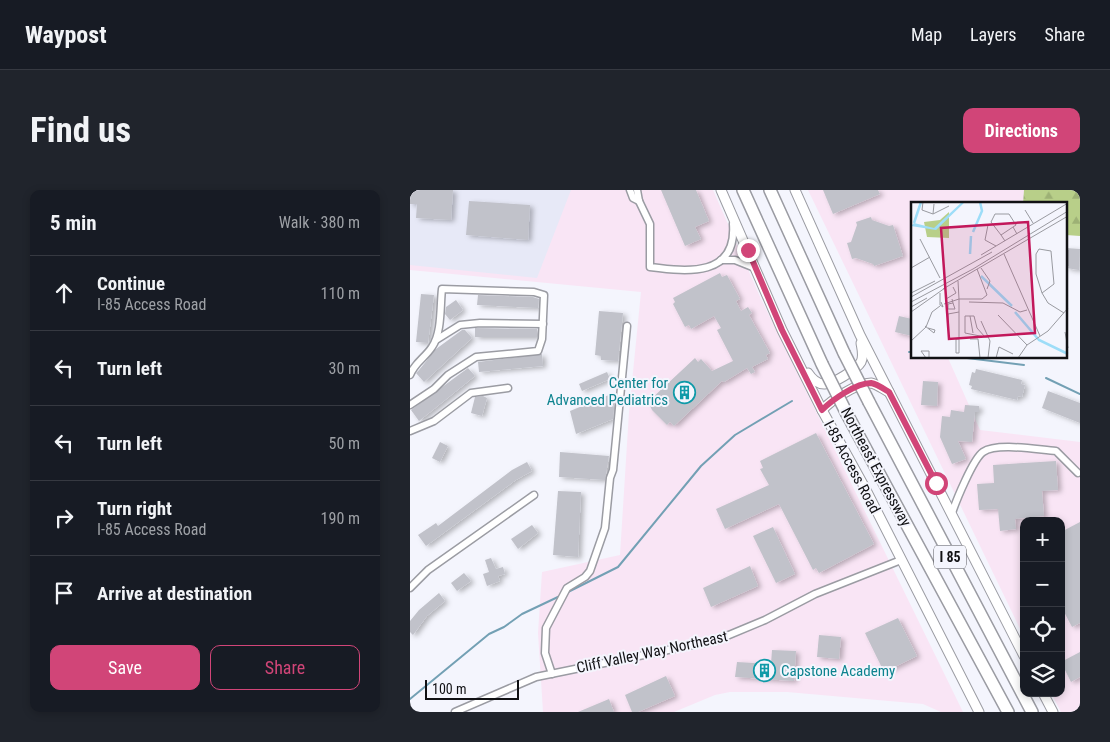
<!DOCTYPE html>
<meta charset="utf-8">
<style>
body{margin:0;font-family:"Roboto Condensed",sans-serif;background:#20242c;color:#f1f3f6}
.controls{position:absolute;right:15px;bottom:15px;display:grid;overflow:hidden;border-radius:10px;box-shadow:0 2px 8px #0003}
.controls button{width:45px;height:45px;display:grid;place-items:center;padding:0;border:0;border-bottom:1px solid #363941;background:#171b24;color:#f1f3f6;font:25px sans-serif}
.scale{position:absolute;left:15px;bottom:12px;width:94px;box-sizing:border-box;padding-left:5px;border:2px solid #111114;border-top:0;font-size:14px;line-height:18px;white-space:nowrap;color:#111114;-webkit-text-stroke:4px #f4f5fd;paint-order:stroke}
.stop{position:absolute;width:15px;height:15px;margin:-11px;border:4px solid #d14578;border-radius:50%;background:#fff}
.stop.end{background:#d14578;border-color:#fff;box-shadow:0 1px 5px #0008}
.list{margin:0;padding:0;list-style:none}
h2{display:flex;justify-content:space-between;align-items:center;height:65px;margin:0;padding:0 20px;font-size:21px}
h2 small{font-size:16px;font-weight:400;color:#9ea1a6}
.list li{display:grid;grid-template-columns:32px 1fr auto;gap:15px;align-items:center;box-sizing:border-box;height:75px;padding:0 20px;border-top:1px solid #363941}
.list b{display:block;font-size:19px;white-space:nowrap}
.list p{margin:0;font-size:16px;white-space:nowrap;color:#9ea1a6}
.list em{font-size:16px;font-style:normal;color:#9ea1a6}
.actions{display:flex;gap:10px;padding:15px 20px}
.actions a{flex:1;padding:11px 0;border:1px solid #d14578;border-radius:10px;text-align:center;font-size:18px;color:#d14578}
.actions .main{background:#d14578;color:#fff}
.icon{flex:none;width:28px;height:28px;fill:none;stroke:currentColor;stroke-width:2;stroke-linecap:round;stroke-linejoin:round}
.map{position:relative;flex:none;width:670px;height:522px;overflow:hidden;border-radius:10px}
header{display:flex;align-items:center;gap:30px;box-sizing:border-box;height:70px;padding:0 25px;background:#171b24;border-bottom:1px solid #363941}
header strong{font-size:24px}
nav{display:flex;gap:28px;margin-inline-start:auto;font-size:18px}
.intro{display:flex;align-items:center;justify-content:space-between;box-sizing:border-box;height:120px;padding:0 30px}
h1{margin:0;font-size:35px}
.button{padding:12px 22px;border-radius:10px;background:#d14578;color:#fff;font-size:18px;font-weight:700}
main{display:flex;gap:30px;padding:0 30px}
aside{flex:1;background:#171b24;border-radius:10px;box-shadow:0 2px 8px #0003}
.map>svg:first-child{display:block}
.commercial{fill:#f9e5f5}
.built{fill:#e7e9f7}
.forest{fill:url(#forest-firs)}
.lines{fill:none;stroke-linecap:round;stroke-linejoin:round}
.stream{stroke:#73a0b4;stroke-width:2}
.building{fill:#c1c2ca;filter:url(#shadow)}
.street-casing{stroke:#9b9ca3;stroke-width:9}
.secondary-casing{stroke:#9b9ca3;stroke-width:11}
.highway-casing{stroke:#9b9ca3;stroke-width:14}
.street{stroke:#fff;stroke-width:6}
.secondary{stroke:#fff;stroke-width:9}
.highway{stroke:#fff;stroke-width:11}
.highway-bridge-casing{stroke:#9b9ca3;stroke-width:14;stroke-linecap:butt}
.highway-bridge{stroke:#fff;stroke-width:11}
.route{stroke:#d14578;stroke-width:6}
.labels{text-anchor:middle;dominant-baseline:central;stroke-width:4;stroke-linejoin:round;paint-order:stroke}
.shield{fill:#f4f5fd;stroke:#55555a;stroke-width:1}
.shield-label{font-size:14px;font-weight:bold;fill:#111114}
.culture-label{font-size:15px;fill:#0d838f;stroke:#f4f5fd;text-anchor:end}
.street-label{font-size:15px;fill:#111114;stroke:#f4f5fd}
.inset-river{fill:none;stroke:#9dddf8;stroke-width:2.5}
.inset-road{fill:none;stroke:#999aa0;stroke-width:1}
.view{fill:#c2185b;fill-opacity:0.15;stroke:#c2185b;stroke-width:2.5}
.inset-edge{fill:none;stroke:#111114;stroke-width:2.5}
</style>
<header>
<strong>Waypost</strong>
<nav><a>Map</a><a>Layers</a><a>Share</a></nav>
</header>
<div class="intro"><h1>Find us</h1><a class="button">Directions</a></div>
<main>
<aside>
<h2>5 min<small>Walk · 380 m</small></h2>
<ul class="list">
<li><svg class="icon" aria-label="ahead" viewBox="0 0 24 24"><path d="M12 20V5M6 11l6-6 6 6"/></svg><div><b>Continue</b><p>I-85 Access Road</p></div><em>110 m</em></li>
<li><svg class="icon" aria-label="left" viewBox="0 0 24 24"><path d="M17 20v-9H6M10 6l-5 5 5 5"/></svg><div><b>Turn left</b></div><em>30 m</em></li>
<li><svg class="icon" aria-label="left" viewBox="0 0 24 24"><path d="M17 20v-9H6M10 6l-5 5 5 5"/></svg><div><b>Turn left</b></div><em>50 m</em></li>
<li><svg class="icon" aria-label="right" viewBox="0 0 24 24"><path d="M7 20v-9h11M14 6l5 5-5 5"/></svg><div><b>Turn right</b><p>I-85 Access Road</p></div><em>190 m</em></li>
<li><svg class="icon" aria-label="arrive" viewBox="0 0 24 24"><path d="M6 21V4h12l-3 4 3 4H6"/></svg><div><b>Arrive at destination</b></div></li>
</ul>
<div class="actions"><a class="main">Save</a><a>Share</a></div>
</aside>
<div class="map">
<svg width="670" height="522" viewBox="0 0 670 522">
<defs>
<pattern id="forest-firs" width="22" height="20" patternUnits="userSpaceOnUse" patternTransform="scale(1.25)"><rect width="22" height="20" fill="#b8cf89"/><path d="M5 1l3.5 6h-7zM16 11l3.5 6h-7z" fill="#9db175"/></pattern>
<filter id="shadow"><feDropShadow dx="3.5" dy="2" stdDeviation="2.5" flood-color="#0004"/></filter>
</defs>
<rect width="100%" height="100%" fill="#f4f5fd"/>
<g class="commercial">
<path d="M0,0H303L351,109L553,522H531L513,514L377,502H320L305,505L264,522H133L128,443L132,382L210,365L219,222L231,102L0,80Z"/>
<path d="M398,0H614L613,14H502V168H538L570,240L670,252V522H651L641,503H651V331H614V447Z"/>
</g>
<path class="built" d="M0,0H161L127,88L0,75Z"/>
<path class="forest" d="M614,0H670V46L656,45V14H613Z"/>
<g class="lines">
<g class="stream">
<path d="M499,162H502"/>
<path d="M557,168L614,175"/>
<path d="M636,188L670,204"/>
<path d="M156,403L208,377L291,276L325,245L382,211"/>
<path d="M0,509L79,444L94,437L112,424L150,406"/>
</g>
</g>
<g class="building">
<path d="M0,0H43L41,30L6,28L7,14H0Z"/>
<path d="M251,0H286L299,31L285,37L291,49L275,56Z"/>
<path d="M413,0H468L470,4L423,24Z"/>
<path d="M59,11L120,15L118,50L56,45Z"/>
<path d="M461,27L462,30L479,36L483,35L493,66L464,76L463,74L446,68L442,69L437,53L441,52L447,35L446,32Z"/>
<path d="M656,58L670,59L669,80L656,78Z"/>
<path d="M310,83L312,87L317,85L330,109L326,111L331,121L338,117L342,123L339,125L360,163L356,165L358,169L342,177L345,182L341,184L337,178L314,192L312,191L264,236L260,232L257,235L242,220L240,216L243,213L240,210L285,168L288,172L291,169L302,181L323,171L307,140L311,138L304,126L281,139L279,135L275,137L263,114L265,112L263,108Z"/>
<path d="M11,104L24,105L18,153L6,152Z"/>
<path d="M68,105L123,107L129,109L128,118L67,115Z"/>
<path d="M46,110L53,120L40,130L35,124L36,117Z"/>
<path d="M189,121L213,123L208,171L191,170V166L185,165Z"/>
<path d="M489,126L502,129V146L485,142Z"/>
<path d="M65,138L127,139V147H65Z"/>
<path d="M52,140H55L62,148L14,192L6,183L9,180L26,159Z"/>
<path d="M132,164L133,176L69,182L68,172Z"/>
<path d="M58,178L65,186L9,231L1,220Z"/>
<path d="M566,179L612,190L611,194L615,195L612,207L608,206L607,210L561,199L562,196L559,195L562,182L565,183Z"/>
<path d="M197,182L200,189L172,201L169,194Z"/>
<path d="M513,191L528,192L527,216L511,215Z"/>
<path d="M638,201L670,213V233L632,218Z"/>
<path d="M199,205L204,218L203,229L166,244L160,221Z"/>
<path d="M73,206L77,208L72,226L61,223L65,207Z"/>
<path d="M555,215L569,216V222H565L562,252L548,251L556,269L542,274L530,247L532,226L540,227L541,220L554,222Z"/>
<path d="M406,243L464,354L409,383L406,378L403,380L369,314L315,339L306,319L359,295L350,279L353,278L350,271Z"/>
<path d="M30,252L38,256L30,272L22,268Z"/>
<path d="M150,262L199,266L195,290L149,287Z"/>
<path d="M646,271L648,300L632,301L634,326L605,329L606,339L590,341L588,319L569,320L567,294L584,293L583,275Z"/>
<path d="M117,272L122,281L106,290L16,356L8,345L26,333L28,336L102,280Z"/>
<path d="M148,301L171,302L168,367L143,365Z"/>
<path d="M670,332V433L662,437L651,416V342Z"/>
<path d="M122,335L128,343L108,359L101,349Z"/>
<path d="M363,337L385,384L366,393L343,346Z"/>
<path d="M81,368L86,379L93,377L95,384L88,386L90,391L77,396L73,384L79,382L75,370Z"/>
<path d="M340,376L348,396L301,417L293,398Z"/>
<path d="M54,383L61,391L47,401L41,393Z"/>
<path d="M29,403L35,411L17,426L3,445L0,442V431L9,420Z"/>
<path d="M488,428L507,466L474,482L455,443Z"/>
<path d="M409,445L431,447L429,469L407,467Z"/>
<path d="M362,460L386,461L384,491L325,487L327,472L361,474Z"/>
<path d="M670,462V487L661,492L651,472Z"/>
<path d="M256,486L265,506L228,522H222L215,505Z"/>
<path d="M199,509L204,522H168Z"/>
</g>
<g class="lines">
<defs>
<g id="street">
<path d="M220,0L223,8L229,11"/>
<path d="M227,0L229,11L240,34V77C278,82 327,87 323,34"/>
<path d="M311,70H325L345,78"/>
<path d="M26,150L50,135L70,133L133,134"/>
<path d="M0,185C5,172 15,168 22,157C32,143 30,116 32,99L124,102L134,105L132,149L128,161L66,167L38,185L24,199L0,215"/>
<path d="M0,241L24,231L61,203L98,198"/>
<path d="M542,323C546,311 563,269 573,262C587,252 629,260 646,261L668,283"/>
<path d="M0,398L18,380L124,305"/>
<path d="M142,484L135,463L136,438L157,398L175,387L180,381L195,338L200,288L203,280L217,136"/>
<path d="M45,522L126,487L307,450L355,430L405,404L491,370"/>
</g>
<g id="secondary">
<path d="M311,0L372,140L412,220L455,298L569,522"/>
<path d="M385,0L450,145L614,466"/>
<path d="M398,183C402,189 407,194 414,194C422,195 447,179 451,172C454,166 452,159 451,153"/>
<path d="M412,220C422,210 446,193 461,193C467,194 473,199 479,202"/>
<path d="M633,503L643,522"/>
</g>
<g id="highway">
<path d="M333,0L412,174"/>
<path d="M360,0L434,163"/>
<path d="M459,212L622,522"/>
<path d="M437,224L598,522"/>
</g>
</defs>
<use href="#street" class="street-casing"/>
<use href="#secondary" class="secondary-casing"/>
<use href="#highway" class="highway-casing"/>
<use href="#street" class="street"/>
<use href="#secondary" class="secondary"/>
<use href="#highway" class="highway"/>
<defs>
<g id="highway-bridge">
<path d="M434,163L459,212"/>
<path d="M412,174L437,224"/>
</g>
</defs>
<use href="#highway-bridge" class="highway-bridge-casing"/>
<use href="#highway-bridge" class="highway-bridge"/>
</g>
<g class="lines">
<path class="route" d="M338,60L372,140L412,220C422,210 446,193 461,193C467,194 474,199 479,202L526,293"/>
</g>
<defs>
<symbol id="building-ring" viewBox="-11 -11 22 22"><circle r="9.5" fill="#f4f5fd" stroke="#0f9aa8" stroke-width="1.5"/><path d="M-4-6H4V6H1V3H-1V6H-4ZM-2.5-4.3h1.7v1.8h-1.7ZM.8-4.3h1.7v1.8H.8ZM-2.5-1h1.7V.8h-1.7ZM.8-1h1.7V.8H.8Z" fill="#0f9aa8"/></symbol>
</defs>
<g fill-rule="evenodd">
<use href="#building-ring" x="262" y="190" width="25" height="25"/>
<use href="#building-ring" x="342" y="468" width="25" height="25"/>
</g>
<g class="labels">
<rect class="shield" x="524" y="355.5" width="32" height="23" rx="4"/>
<g class="shield-label">
<text x="540" y="367">I 85</text>
</g>
<g class="culture-label">
<text x="258" y="193">Center for<tspan x="258" dy="17">Advanced Pediatrics</tspan></text>
<text x="371" y="481" text-anchor="start">Capstone Academy</text>
</g>
<g class="street-label">
<text transform="translate(442 277) rotate(62)">I-85 Access Road</text>
<text transform="translate(466 277) rotate(62)">Northeast Expressway</text>
<text transform="translate(242 462) rotate(-12)">Cliff Valley Way Northeast</text>
</g>
</g>
<g transform="translate(501 12)">
<rect width="156" height="156" fill="#f4f5fd"/>
<path d="M38,10V36L16,35L13,20L29,18Z" fill="#b8cf89"/>
<path d="M51,0H54L25,28L0,24L3,21L23,26Z" fill="#9dddf8"/>
<path class="inset-river" d="M3,21L10,0M62,30L71,9L69,0M59,52L60,34M70,74L101,104M104,110L128,138L157,152"/>
<path class="inset-road" d="M12,0L11,8L22,12M23,2L22,12L38,4M114,8L122,21M77,23L74,38L85,44M90,33L80,20L84,12H98L105,23L102,25M9,37L29,76M94,39L90,33L102,25L106,32M128,47L140,49L143,82L131,91L125,72V52ZM157,48V64M93,52L129,134M70,53L157,1M0,66L19,55M70,66L79,79L76,87M32,87L157,14M0,91L24,79M29,91V103L32,105L30,100M131,91L137,101L153,111M0,95L81,50M35,97L45,91L42,85M41,97L42,101L37,102V107H44L42,101M0,100L62,67L157,9M58,100L92,101L109,110L116,108M33,102L48,97L47,79M0,105L16,96M0,110L34,86M87,113L116,143M59,114L62,131M70,119L79,139L77,156M14,124L23,131L24,128L17,126M37,126V112L48,110M154,130L157,146M74,135L54,131V114H63L66,126L74,135H78M48,137H45V151H48V97H71L76,93L66,67M59,137H67L69,156M0,139L15,125L21,110L29,104M15,156L10,149H18V156M85,156L88,145L102,152M107,156L116,143L137,129L157,106"/>
<path class="view" d="M117,20L124,131L38,137L30,26Z"/>
<rect width="156" height="156" class="inset-edge"/>
</g>
</svg>
<div class="controls">
<button>+</button>
<button>−</button>
<button><svg class="icon" aria-label="locate" viewBox="0 0 24 24"><circle cx="12" cy="12" r="6"/><path d="M12 2v4M12 18v4M2 12h4M18 12h4"/></svg></button>
<button><svg class="icon" aria-label="layers" viewBox="0 0 24 24"><path d="M12 4l9 5-9 5-9-5zM3 14l9 5 9-5"/></svg></button>
</div>
<div class="scale">100 m</div>
<div class="stop" style="left:526px;top:293px"></div>
<div class="stop end" style="left:338px;top:60px"></div>
</div>
</main>
